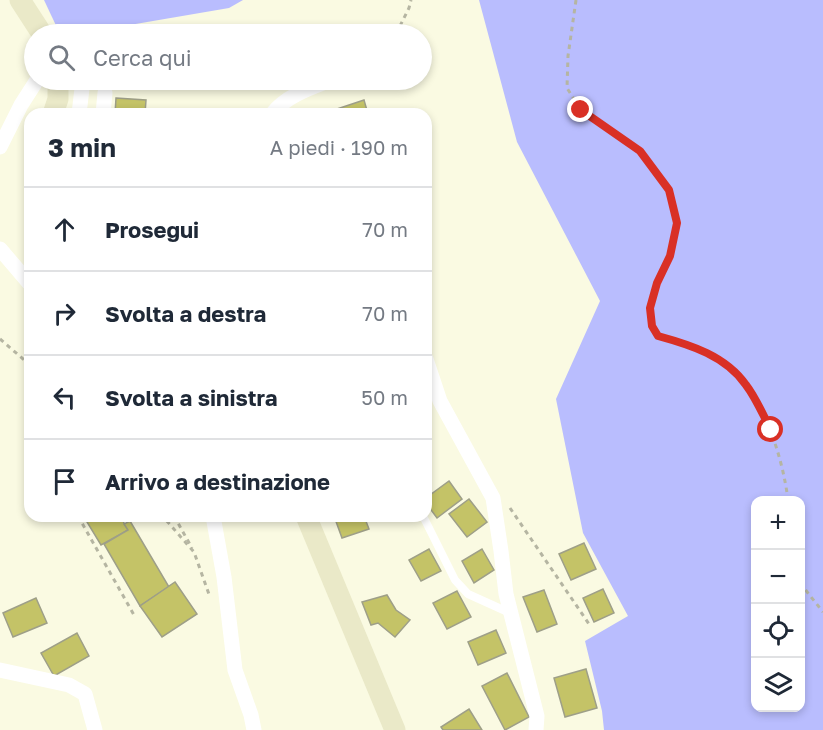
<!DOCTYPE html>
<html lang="it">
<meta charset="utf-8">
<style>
body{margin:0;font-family:"Golos Text",sans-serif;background:#f6f6f7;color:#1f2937}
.controls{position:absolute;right:18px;bottom:18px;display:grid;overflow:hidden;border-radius:12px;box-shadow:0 3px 9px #0003}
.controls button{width:54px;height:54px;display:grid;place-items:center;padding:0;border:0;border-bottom:2px solid #e0e1e3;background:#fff;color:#1f2937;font:30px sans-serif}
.stop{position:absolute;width:18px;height:18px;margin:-14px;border:4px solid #d93025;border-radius:50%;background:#fff}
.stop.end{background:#d93025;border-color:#fff;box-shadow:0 2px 6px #0008}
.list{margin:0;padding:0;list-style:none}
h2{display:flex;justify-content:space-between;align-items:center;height:78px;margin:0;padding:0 24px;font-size:26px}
h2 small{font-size:20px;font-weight:400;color:#747a83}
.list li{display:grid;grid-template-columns:39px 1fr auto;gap:18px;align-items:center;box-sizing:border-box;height:84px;padding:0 24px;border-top:2px solid #e0e1e3}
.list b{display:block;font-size:22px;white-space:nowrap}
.list em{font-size:20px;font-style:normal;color:#747a83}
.icon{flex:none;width:33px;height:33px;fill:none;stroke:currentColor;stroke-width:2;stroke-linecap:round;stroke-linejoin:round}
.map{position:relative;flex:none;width:823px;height:730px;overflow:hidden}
.search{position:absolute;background:#fff;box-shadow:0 3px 9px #0003;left:24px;top:24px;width:408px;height:66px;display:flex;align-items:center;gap:15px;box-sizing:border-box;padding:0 21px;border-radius:33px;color:#747a83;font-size:22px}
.panel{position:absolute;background:#fff;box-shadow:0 3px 9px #0003;left:24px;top:108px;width:408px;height:414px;border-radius:18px}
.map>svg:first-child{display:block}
.forest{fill:#b9bdfe;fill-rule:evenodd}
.building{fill:#c4c367;stroke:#9e9f88;stroke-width:1.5}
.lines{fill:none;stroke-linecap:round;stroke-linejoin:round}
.path{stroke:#b5b5a2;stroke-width:3;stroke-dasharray:4.5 4.5;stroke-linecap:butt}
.lane{stroke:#fff;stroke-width:8}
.street{stroke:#fff;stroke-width:15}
.secondary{stroke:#eae9c8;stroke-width:21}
.route{stroke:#d93025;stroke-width:8}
</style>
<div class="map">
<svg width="823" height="730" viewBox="0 0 823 730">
<rect width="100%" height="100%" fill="#fafae2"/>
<g class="forest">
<path d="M44,0H243L229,8L77,34H60Z"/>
<path d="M479,0H823V730H604L602,711L585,641L628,616L583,533L556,399L600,301L517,142ZM756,500H800V708H756Z"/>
</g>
<g class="building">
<path d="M116,98L146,100L145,114H115Z"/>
<path d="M364,100L368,114H322Z"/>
<path d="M449,481L462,499L437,518L426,503V498Z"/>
<path d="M469,499L487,522L467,537L449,514Z"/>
<path d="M96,516H120L128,530L101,545L87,522Z"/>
<path d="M334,516H364L369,529L342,538Z"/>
<path d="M130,521L169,587L140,606L104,544L128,530L124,524Z"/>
<path d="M584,543L596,569L571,580L559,554Z"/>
<path d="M429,549L441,571L421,581L409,560Z"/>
<path d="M482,549L494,570L474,583L462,561Z"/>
<path d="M175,582L197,614L162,637L140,606Z"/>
<path d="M603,589L614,613L594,622L583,598Z"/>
<path d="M544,590L557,624L537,632L523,597Z"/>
<path d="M457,591L471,617L447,629L433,603Z"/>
<path d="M387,595L396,610L410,620L395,637L378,623L371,625L362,602Z"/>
<path d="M36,598L47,623L13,637L3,613Z"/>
<path d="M496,630L506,653L478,665L468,642Z"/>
<path d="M77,633L89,656L54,676L41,653Z"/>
<path d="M586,669L597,708L565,717L554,678Z"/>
<path d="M507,673L529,717L505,730L482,686Z"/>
<path d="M469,709L482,730H443L441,727Z"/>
</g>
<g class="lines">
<g class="path">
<path d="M576,0L568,56L567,88L581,110L640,151L669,190L677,223L670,256L657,283L650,308L652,326L658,337C679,342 700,347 719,359C761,387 782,453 788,500"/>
<path d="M396,34L409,8L411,0"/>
<path d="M0,339L30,365"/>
<path d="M510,508L589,624"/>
<path d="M78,516L134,615"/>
<path d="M159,516L166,520L194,552L210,597"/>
<path d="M174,516L192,548"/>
<path d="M800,583L823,612"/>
</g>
<path class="lane" d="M423,516L455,580L468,594L510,613"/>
<g class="street">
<path d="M79,114L83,80"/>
<path d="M103,114L105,93"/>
<path d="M272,114C286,96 310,88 331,80"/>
<path d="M0,147L21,105L37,80"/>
<path d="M0,249L30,284"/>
<path d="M426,359L440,401L493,498L501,551L506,594L537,716L536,730"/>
<path d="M213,516L224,577L235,670L251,715L254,730"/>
<path d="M0,670L69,685L85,694L95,730"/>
</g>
<g class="secondary">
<path d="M20,0L42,34"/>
<path d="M53,114L58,99V80"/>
<path d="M306,516L395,730"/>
</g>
</g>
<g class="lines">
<path class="route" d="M581,110L640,151L669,190L677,223L670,256L657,283L650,308L652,326L658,336C691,345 726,356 746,385C756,398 763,415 771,430"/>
</g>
</svg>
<div class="controls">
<button>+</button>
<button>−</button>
<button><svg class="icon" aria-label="locate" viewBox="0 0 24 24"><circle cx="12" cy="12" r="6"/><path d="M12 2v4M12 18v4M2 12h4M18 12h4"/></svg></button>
<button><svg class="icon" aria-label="layers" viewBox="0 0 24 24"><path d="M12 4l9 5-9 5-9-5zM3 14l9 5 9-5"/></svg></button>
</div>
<div class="stop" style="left:771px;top:430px"></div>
<div class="stop end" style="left:581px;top:110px"></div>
<div class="search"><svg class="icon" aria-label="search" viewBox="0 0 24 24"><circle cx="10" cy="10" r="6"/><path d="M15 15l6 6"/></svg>Cerca qui</div>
<section class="panel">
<h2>3 min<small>A piedi · 190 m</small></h2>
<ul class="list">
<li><svg class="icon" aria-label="ahead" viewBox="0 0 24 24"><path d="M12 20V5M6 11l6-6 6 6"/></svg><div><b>Prosegui</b></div><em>70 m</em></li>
<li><svg class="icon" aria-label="right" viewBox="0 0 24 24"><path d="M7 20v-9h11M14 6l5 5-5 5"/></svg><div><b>Svolta a destra</b></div><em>70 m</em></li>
<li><svg class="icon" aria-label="left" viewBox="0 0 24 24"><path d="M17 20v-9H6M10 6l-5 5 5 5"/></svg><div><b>Svolta a sinistra</b></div><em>50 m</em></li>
<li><svg class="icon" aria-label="arrive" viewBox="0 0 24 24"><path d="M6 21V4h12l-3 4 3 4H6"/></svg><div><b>Arrivo a destinazione</b></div></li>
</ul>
</section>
</div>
